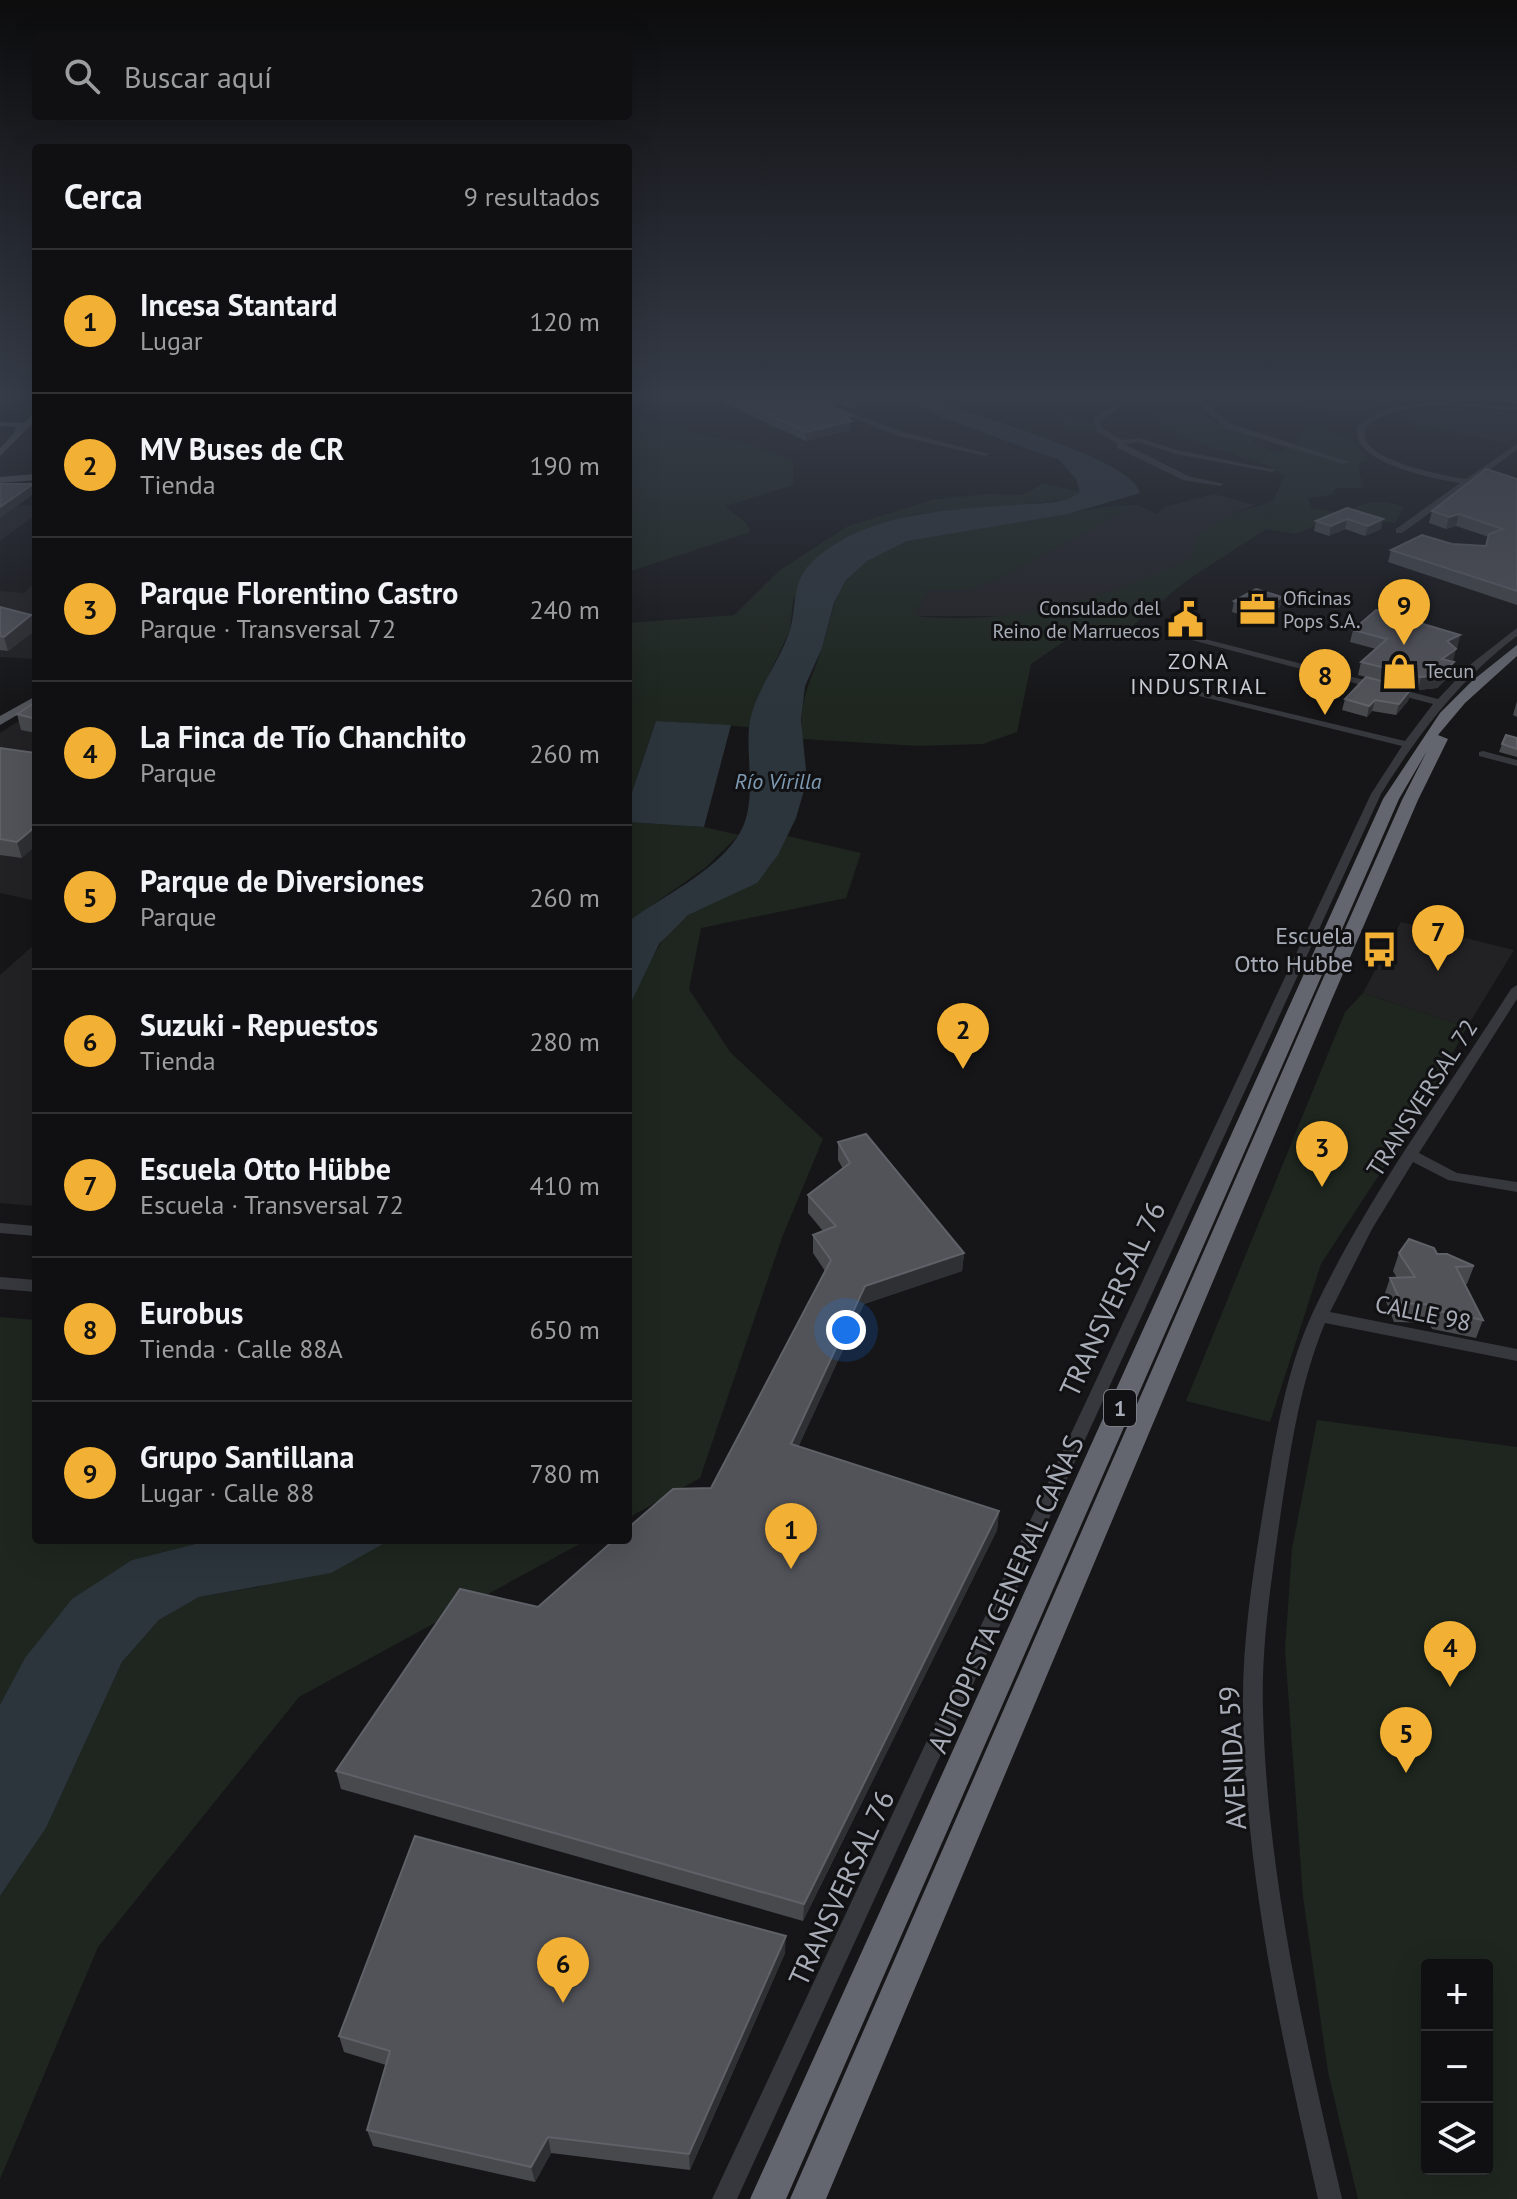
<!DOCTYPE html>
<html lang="es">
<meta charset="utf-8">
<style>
body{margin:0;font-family:"PT Sans",sans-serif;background:#1e1e20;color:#f1f3f6}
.controls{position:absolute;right:24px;bottom:24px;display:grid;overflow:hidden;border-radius:8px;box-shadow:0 8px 32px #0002}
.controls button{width:72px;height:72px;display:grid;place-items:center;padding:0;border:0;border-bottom:2px solid #303032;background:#101012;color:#f1f3f6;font:40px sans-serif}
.you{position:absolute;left:846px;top:1330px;width:28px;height:28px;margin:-20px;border:6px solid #fff;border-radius:50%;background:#1a73e8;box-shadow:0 0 0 12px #1a73e833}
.badge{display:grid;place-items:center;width:52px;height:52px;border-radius:50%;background:#f2b134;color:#111;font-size:26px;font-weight:700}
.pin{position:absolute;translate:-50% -66px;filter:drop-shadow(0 2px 4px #0008)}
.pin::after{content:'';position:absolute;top:42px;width:28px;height:24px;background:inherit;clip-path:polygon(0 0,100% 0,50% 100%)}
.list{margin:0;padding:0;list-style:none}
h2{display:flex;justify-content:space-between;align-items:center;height:104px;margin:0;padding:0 32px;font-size:34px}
h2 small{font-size:26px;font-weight:400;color:#9c9d9f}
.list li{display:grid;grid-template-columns:52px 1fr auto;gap:24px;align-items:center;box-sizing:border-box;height:144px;padding:0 32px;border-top:2px solid #303032}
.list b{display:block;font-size:30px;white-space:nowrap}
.list p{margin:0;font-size:26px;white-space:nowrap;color:#9c9d9f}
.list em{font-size:26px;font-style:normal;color:#9c9d9f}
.icon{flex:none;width:44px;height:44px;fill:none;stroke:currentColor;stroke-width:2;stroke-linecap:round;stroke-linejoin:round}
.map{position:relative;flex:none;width:1517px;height:2199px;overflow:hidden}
.search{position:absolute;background:#101012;box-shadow:0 8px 32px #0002;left:32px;top:32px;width:600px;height:88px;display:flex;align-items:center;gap:20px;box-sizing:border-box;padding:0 28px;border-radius:8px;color:#9c9d9f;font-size:30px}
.panel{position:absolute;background:#101012;box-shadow:0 8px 32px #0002;left:32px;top:144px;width:600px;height:1400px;border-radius:8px}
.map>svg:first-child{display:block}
.built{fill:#222225}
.green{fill:#1e261f;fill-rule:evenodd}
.water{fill:#2c353c}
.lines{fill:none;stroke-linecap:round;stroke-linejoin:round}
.minor{fill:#37383d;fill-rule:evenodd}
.major{fill:#53555c;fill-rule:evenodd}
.highway{fill:#63666e;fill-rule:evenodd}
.wall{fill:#47494d}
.shaded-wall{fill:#2f3033}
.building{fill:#525359;stroke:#5f6168;stroke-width:2}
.labels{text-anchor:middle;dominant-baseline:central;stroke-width:6;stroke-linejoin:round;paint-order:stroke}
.far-poi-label{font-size:20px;fill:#a8adb8;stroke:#111113;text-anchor:start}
.far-neighbourhood-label{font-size:22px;letter-spacing:2px;fill:#c9ccd4;stroke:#111113}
.far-water-label{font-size:22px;font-style:italic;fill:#7f9bb3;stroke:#111113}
.shield{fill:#111113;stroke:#7b7e86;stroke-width:2}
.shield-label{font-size:22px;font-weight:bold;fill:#a8adb8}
.poi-label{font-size:24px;fill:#a8adb8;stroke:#111113;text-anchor:end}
.street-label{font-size:24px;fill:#a8adb8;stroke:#111113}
.near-street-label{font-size:28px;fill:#a8adb8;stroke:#111113}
</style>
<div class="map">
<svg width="1517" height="2199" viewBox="0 0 1517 2199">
<rect width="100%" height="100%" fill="#161618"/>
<g class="built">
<path d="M1260,398H1355L1384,411L1361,421Z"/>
<path d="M1447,407L1517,413V434L1506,443L1384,417Z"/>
<path d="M1214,494L1255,505L1231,514L1192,558L1147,579L1055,610L1003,616H915L928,590H966L999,578L1138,505L1157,514L1164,507Z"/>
<path d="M0,504L36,506V514L0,541Z"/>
<path d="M36,582V659L0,657V591L24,593Z"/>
<path d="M36,710V901L0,893V733Z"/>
<path d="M1401,922L1514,950L1467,1027L1363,993Z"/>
<path d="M36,943V1206L0,1203V975Z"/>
</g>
<g class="green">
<path d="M665,398H716L680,415L644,408Z"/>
<path d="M1149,398H1193C1207,422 1230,430 1255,438L1251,443L1278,453L1297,442L1309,428L1349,438L1368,459L1358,464L1363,488H1336L1331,495L1308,498L1312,508L1346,514C1364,499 1382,500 1404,507L1395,523L1337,517L1296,534L1266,529L1186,581L1131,627H1085L1031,664L1017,732L983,744L919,746L802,739C799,693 811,685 823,645C830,624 832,602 845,582C879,531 974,528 1030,520C1067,515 1101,505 1138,505L999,578L966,590H928L915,616C1016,626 1101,600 1192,558L1198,534L1231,514L1272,502L1285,476L1268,466L1191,440L1130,407Z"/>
<path d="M1074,401L1101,411L1070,412L1068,416L1073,421L1090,424L1065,426L1042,408Z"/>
<path d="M628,421L750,444L793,461V485L725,506L747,524L750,532L628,572Z"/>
<path d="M1043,483L1080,492L1073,498L1038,503L915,514L831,547L793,600L790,630L757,699L749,727L656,721L628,804V623L734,615L780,570L848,526L932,500L986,494L1024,495Z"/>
<path d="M628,822L704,827L739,835L705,868L628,922Z"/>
<path d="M787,836L861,853L846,898L701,928L689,989L730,1052L823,1139L783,1235L700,1478L628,1518V1009C644,976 656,937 688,915C735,881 757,902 787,836Z"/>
<path d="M1363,993L1467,1027L1422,1109L1321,1264L1270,1422L1186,1401L1345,1012Z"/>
<path d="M0,1317L36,1320V1540H211L132,1560L0,1705Z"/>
<path d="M1317,1420L1517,1447V2199H1358L1328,2072L1303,1897L1285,1650L1292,1549ZM1427,1965H1487V2169H1427Z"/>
<path d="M390,1540H587L299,1697L98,1947L0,2179V1896L46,1828L122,1662L159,1620L199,1597L258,1587Z"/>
</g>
<g class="water">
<path d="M906,398H933C971,417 1132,457 1140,493L1068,514L907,541L867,561L846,580L834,603L822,648L805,686L801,720L807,780L796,818L778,855L757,883L688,915L659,944L628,1009V922C663,895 713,874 738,836C758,806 746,762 749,728C752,695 778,665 789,633C798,607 790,582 813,561C866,512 948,510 1015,505C1034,503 1065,505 1080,492L1076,479L1059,460L943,418Z"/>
<path d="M656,721L731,725L704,827L628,822V804Z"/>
<path d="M211,1540H390L331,1573L199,1597L159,1620L122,1662L46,1828L0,1896V1705L25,1658L72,1599L132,1560Z"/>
</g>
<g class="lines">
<g class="minor">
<path d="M804,398H813L903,432L989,454L985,456L898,436Z"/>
<path d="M1030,398H1038L1045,403L1039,404Z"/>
<path d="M1126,398H1134L1100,421L1103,429L1122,440L1139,438L1177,450L1276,470L1272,472L1176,454L1139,442L1124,444L1188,476L1224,484L1220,486L1183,480L1117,448V443L1097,432L1093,418Z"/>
<path d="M1193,398H1200L1231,424L1350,462L1343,464L1225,428Z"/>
<path d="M1434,402L1517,407V411C1471,406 1401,396 1364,429C1365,433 1364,437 1366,441C1380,464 1441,475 1466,479L1517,444V450L1402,533H1396V529L1460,483C1435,479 1371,466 1359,441C1357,437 1357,432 1356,428C1377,407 1405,404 1434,402Z"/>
<path d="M1517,628V636C1460,679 1419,733 1381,794L737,2199H712L1371,794L1402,746L1191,694L1196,691L1405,741L1433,704L1169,634L1174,631L1438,699L1471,664Z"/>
<path d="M1483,751L1517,760V766L1479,756V752Z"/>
<path d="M1517,985V999L1419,1153L1457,1173L1517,1182V1192L1448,1180L1413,1162L1372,1229L1330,1312L1517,1349V1361L1325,1323C1300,1383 1291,1447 1281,1511C1272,1577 1261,1643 1263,1710C1267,1876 1305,2038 1342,2199H1318C1282,2038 1245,1876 1243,1710C1242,1641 1253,1573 1264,1505C1275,1440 1285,1373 1313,1312C1367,1197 1443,1096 1511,989Z"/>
<path d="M0,1223L36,1226V1236L0,1233Z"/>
<path d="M0,1277L36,1280V1292L0,1289Z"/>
</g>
<g class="major">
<path d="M634,398H645L628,406V401Z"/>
<path d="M33,413H36V420L0,456V448L14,433L16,427L0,426V422L24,423Z"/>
<path d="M36,474V480L0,483V477Z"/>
<path d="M36,696V704L0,725V716Z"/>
</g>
<path class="highway" d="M1517,645V656L1465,703L1438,735L1448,739L1418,800L1332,999L826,2199H790L1314,999L1402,800L1427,751L1399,799L786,2199H750L1383,799L1440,713L1472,681Z"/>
</g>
<g class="wall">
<path d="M723,398H819L833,404V407L851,421V430L806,441L723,403Z"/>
<path d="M822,398H885V400L850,409Z"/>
<path d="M1412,398H1451L1450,400L1434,399L1415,401Z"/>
<path d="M1487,398H1517V405Z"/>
<path d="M1517,479V605L1388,562L1391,550L1452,544L1486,546L1489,537L1456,526L1446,529L1429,523L1432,511Z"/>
<path d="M1347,508L1381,529L1365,536L1345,529L1329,536L1314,531L1316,521Z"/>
<path d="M1282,597L1280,607L1260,621L1232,612L1234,601Z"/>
<path d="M0,607L31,615L35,630L8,651L0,650Z"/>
<path d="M1353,630L1460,635L1457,648L1455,649L1450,675L1437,688L1418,690L1358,675L1361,662L1376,649L1350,642Z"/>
<path d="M1411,689L1408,701L1396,715L1372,711L1367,717L1342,710L1345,699Z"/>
<path d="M1517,701V717L1513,715Z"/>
<path d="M36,702V733L21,730L17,714Z"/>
<path d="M1517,738V757L1499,752L1502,744Z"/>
<path d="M0,748L22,858L0,855Z"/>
<path d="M838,1142L964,1253L962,1271L864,1304L798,1447L999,1511L997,1530L803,1921L341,1789L336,1771L538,1607L711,1488L825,1271L813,1253V1235L823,1231L808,1213V1195L843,1169L838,1160Z"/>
<path d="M1399,1253L1437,1254L1474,1266L1467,1284H1465L1483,1320L1476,1338L1432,1329L1429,1323L1394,1322L1384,1296L1390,1278H1397L1393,1271Z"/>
<path d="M785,1953L690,2170L551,2153L535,2182L373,2146L367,2130L386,2065L344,2052L339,2036Z"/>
</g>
<g class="shaded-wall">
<path d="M858,398H885V400L850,409V400Z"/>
<path d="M1416,398H1434L1415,401Z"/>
<path d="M851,416V430L806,441V432Z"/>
<path d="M33,484L35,493L0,518V507Z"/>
<path d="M1459,514L1456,526L1446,529L1449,517Z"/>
<path d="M1347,519L1345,529L1329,536L1331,526Z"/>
<path d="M1383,519L1381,529L1365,536L1368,526Z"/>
<path d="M1282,597L1280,607L1260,621L1262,610Z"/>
<path d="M31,615L35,630L8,651L4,637Z"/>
<path d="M1460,635L1457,648L1444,654L1447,641Z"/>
<path d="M1456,649L1453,662L1442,659Z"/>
<path d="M1454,662L1450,675L1437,688L1418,690L1421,677Z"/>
<path d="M1411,689L1408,701L1396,715L1399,704Z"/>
<path d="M1375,700L1372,711L1367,717L1369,706Z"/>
<path d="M36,826V846L22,858L17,842Z"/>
<path d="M964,1253L962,1271L864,1304L791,1463V1444L865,1286Z"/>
<path d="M999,1511L997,1530L803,1921L804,1904Z"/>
<path d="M786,1936L785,1953L690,2170L689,2154Z"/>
<path d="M548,2137L551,2153L535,2182L531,2167Z"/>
</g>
<g class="building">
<path d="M732,398H819L833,404L828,405L851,416L844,418L852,421L806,432Z"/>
<path d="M1486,469L1517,479V591L1391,550L1422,535L1452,544L1486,546L1489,534L1503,529L1459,514L1449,517L1432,511Z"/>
<path d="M0,484H33L0,507Z"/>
<path d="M1347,508L1383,519L1368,526L1347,519L1331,526L1316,521Z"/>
<path d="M1256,589L1282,597L1262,610L1234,601Z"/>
<path d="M0,607L31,615L4,637L0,636Z"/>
<path d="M1376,610L1460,635L1447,641L1456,649L1442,659L1454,662L1440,675L1421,677L1361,662L1387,639L1353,630Z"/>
<path d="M1366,677L1411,689L1399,704L1375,700L1369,706L1345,699Z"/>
<path d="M36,702V719L17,714Z"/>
<path d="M1506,735L1517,738V749L1502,744Z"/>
<path d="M0,748L36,753V826L17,842L0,839Z"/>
<path d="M866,1134L964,1253L865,1286L791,1444L999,1511L804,1904L336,1771L460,1589L538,1607L614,1540H628V1528L673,1489L711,1488L831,1260L813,1235L836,1226L808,1195L850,1163L838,1142Z"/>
<path d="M1409,1239L1434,1248L1437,1254H1447L1474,1266L1456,1267L1483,1320L1438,1311L1436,1305L1401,1303L1390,1278L1415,1277L1399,1253Z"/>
<path d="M415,1836L786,1936L689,2154L548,2137L531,2167L367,2130L390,2051L339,2036Z"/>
</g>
<linearGradient id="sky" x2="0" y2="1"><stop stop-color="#0c0c0d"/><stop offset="0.56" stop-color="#363c48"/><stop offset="1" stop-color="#363c48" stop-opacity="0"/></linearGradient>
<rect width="1517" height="706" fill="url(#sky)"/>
<defs>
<symbol id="office-bare" viewBox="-9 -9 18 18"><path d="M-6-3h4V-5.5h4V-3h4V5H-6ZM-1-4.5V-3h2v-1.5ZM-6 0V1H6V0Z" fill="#f2b134" stroke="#111113" stroke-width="2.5" paint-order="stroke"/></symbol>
<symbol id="civic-bare" viewBox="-9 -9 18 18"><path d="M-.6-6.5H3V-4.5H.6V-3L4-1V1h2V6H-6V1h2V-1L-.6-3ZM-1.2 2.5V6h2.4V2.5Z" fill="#f2b134" stroke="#111113" stroke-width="2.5" paint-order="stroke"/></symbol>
<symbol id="shop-bare" viewBox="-9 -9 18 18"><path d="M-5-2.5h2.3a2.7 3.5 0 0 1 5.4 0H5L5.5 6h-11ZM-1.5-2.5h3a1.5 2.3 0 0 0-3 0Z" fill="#f2b134" stroke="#111113" stroke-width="2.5" paint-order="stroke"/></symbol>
<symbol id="bus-bare" viewBox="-9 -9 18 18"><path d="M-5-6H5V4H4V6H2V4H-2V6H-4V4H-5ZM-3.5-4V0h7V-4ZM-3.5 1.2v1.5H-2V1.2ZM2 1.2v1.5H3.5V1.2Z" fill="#f2b134" stroke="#111113" stroke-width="2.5" paint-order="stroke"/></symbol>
</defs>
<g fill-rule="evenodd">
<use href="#office-bare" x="1232" y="584" width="51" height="51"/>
<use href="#civic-bare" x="1160" y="594" width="51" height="51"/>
<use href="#shop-bare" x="1374" y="646" width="51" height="51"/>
<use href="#bus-bare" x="1354" y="924" width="51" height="51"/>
</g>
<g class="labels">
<g class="far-poi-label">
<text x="1283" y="598">Oficinas<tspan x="1283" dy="23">Pops S.A.</tspan></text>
<text x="1160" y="608" text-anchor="end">Consulado del<tspan x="1160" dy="23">Reino de Marruecos</tspan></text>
<text x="1425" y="671">Tecun</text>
</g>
<g class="far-neighbourhood-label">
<text x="1199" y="661">ZONA<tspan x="1199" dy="25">INDUSTRIAL</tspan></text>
</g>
<g class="far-water-label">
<text x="778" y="781">Río Virilla</text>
</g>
<rect class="shield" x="1104" y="1390" width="32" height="36" rx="6"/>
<g class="shield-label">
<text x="1120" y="1408">1</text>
</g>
<g class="poi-label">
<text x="1353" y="935">Escuela<tspan x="1353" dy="28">Otto Hubbe</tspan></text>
</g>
<g class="street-label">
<text transform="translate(1422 1098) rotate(-57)">TRANSVERSAL 72</text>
<text transform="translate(1423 1313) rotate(12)">CALLE 98</text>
</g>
<g class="near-street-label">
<text transform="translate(1112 1299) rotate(-65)">TRANSVERSAL 76</text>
<text transform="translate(1005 1594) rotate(-66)">AUTOPISTA GENERAL CAÑAS</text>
<text transform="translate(1232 1758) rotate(-93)">AVENIDA 59</text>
<text transform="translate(841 1888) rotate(-65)">TRANSVERSAL 76</text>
</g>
</g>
</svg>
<div class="controls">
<button>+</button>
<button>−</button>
<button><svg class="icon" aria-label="layers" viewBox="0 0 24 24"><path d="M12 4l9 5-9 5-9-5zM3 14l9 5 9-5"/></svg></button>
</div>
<div class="you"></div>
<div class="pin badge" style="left:791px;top:1569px">1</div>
<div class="pin badge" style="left:963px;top:1069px">2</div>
<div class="pin badge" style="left:1322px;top:1187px">3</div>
<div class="pin badge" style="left:1450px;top:1687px">4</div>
<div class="pin badge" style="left:1406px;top:1773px">5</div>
<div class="pin badge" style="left:563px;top:2003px">6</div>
<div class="pin badge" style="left:1438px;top:971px">7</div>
<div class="pin badge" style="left:1325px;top:715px">8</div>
<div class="pin badge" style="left:1404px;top:645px">9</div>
<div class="search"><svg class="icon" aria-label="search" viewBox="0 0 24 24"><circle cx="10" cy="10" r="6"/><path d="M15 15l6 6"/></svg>Buscar aquí</div>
<section class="panel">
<h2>Cerca<small>9 resultados</small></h2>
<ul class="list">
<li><span class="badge">1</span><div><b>Incesa Stantard</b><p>Lugar</p></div><em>120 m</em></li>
<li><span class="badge">2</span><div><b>MV Buses de CR</b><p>Tienda</p></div><em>190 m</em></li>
<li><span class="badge">3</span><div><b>Parque Florentino Castro</b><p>Parque · Transversal 72</p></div><em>240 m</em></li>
<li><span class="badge">4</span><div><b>La Finca de Tío Chanchito</b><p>Parque</p></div><em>260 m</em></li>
<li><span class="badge">5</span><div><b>Parque de Diversiones</b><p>Parque</p></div><em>260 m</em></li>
<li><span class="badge">6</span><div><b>Suzuki - Repuestos</b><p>Tienda</p></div><em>280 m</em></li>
<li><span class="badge">7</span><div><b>Escuela Otto Hübbe</b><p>Escuela · Transversal 72</p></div><em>410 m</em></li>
<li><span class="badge">8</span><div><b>Eurobus</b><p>Tienda · Calle 88A</p></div><em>650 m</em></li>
<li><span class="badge">9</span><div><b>Grupo Santillana</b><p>Lugar · Calle 88</p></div><em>780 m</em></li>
</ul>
</section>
</div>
